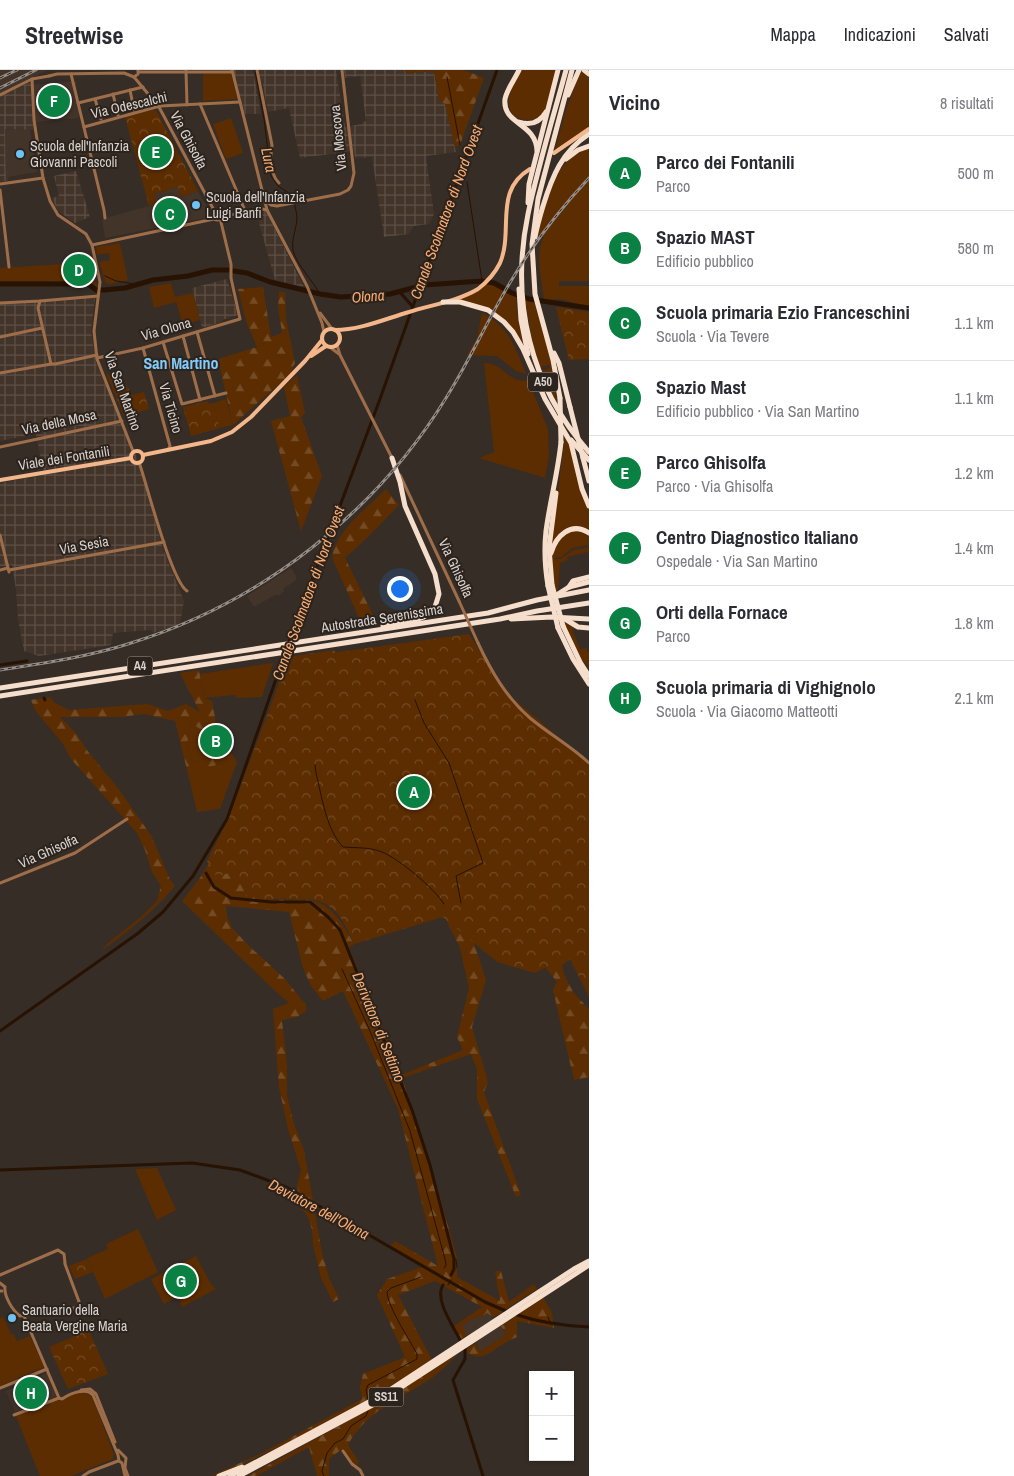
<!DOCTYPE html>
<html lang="it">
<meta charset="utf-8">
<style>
body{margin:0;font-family:"Archivo Narrow",sans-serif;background:#f2f2f3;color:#2b2b33}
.controls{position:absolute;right:15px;bottom:15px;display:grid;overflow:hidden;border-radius:0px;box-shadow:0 1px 4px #0004}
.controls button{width:45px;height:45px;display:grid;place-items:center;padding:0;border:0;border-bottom:1px solid #e1e1e2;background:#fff;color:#2b2b33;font:25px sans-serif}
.you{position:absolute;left:399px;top:518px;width:18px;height:18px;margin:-12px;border:4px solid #fff;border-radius:50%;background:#1a73e8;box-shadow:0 0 0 8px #1a73e833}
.badge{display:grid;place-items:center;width:32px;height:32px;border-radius:50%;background:#0b8043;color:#fff;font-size:16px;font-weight:700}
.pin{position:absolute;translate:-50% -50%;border:2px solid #fff;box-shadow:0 1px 5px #0006}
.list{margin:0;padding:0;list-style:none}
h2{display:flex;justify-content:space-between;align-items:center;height:65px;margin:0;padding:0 20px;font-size:21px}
h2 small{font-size:16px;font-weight:400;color:#7c7c81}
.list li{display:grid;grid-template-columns:32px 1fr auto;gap:15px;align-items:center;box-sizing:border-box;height:75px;padding:0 20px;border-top:1px solid #e1e1e2}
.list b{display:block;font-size:19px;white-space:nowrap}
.list p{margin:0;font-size:16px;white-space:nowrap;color:#7c7c81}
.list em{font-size:16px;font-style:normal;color:#7c7c81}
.map{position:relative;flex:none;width:589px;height:1406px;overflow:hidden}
header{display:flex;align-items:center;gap:30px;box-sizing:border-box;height:70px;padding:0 25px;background:#fff;border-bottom:1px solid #e1e1e2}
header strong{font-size:24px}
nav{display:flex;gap:28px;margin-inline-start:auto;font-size:18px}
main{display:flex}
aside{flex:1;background:#fff}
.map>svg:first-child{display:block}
.built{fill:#43342a}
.industrial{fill:url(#industrial-grid)}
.green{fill:#5c2d00}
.forest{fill:url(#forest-firs)}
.park{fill:url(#park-crowns)}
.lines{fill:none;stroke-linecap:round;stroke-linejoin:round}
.stream{stroke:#281202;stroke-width:1}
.canal{stroke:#281202;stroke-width:3}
.river{stroke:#281202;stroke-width:5}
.minor{stroke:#9e6e4a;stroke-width:3}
.major{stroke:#f3b78b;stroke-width:4}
.highway{stroke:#f6decd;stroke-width:5}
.rail-casing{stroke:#958e88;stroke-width:3}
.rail{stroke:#2c231d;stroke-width:1;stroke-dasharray:4;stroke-linecap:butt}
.minor-bridge{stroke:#9e6e4a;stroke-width:3}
.highway-bridge{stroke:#f6decd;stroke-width:5}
.poi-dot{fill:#6fc2f4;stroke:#2c231d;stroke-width:2}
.labels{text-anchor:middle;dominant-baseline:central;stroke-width:4;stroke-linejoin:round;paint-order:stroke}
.shield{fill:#2c231d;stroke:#a49e99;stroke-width:1}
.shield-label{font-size:12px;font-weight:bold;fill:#d8d2ce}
.street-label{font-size:14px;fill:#d8d2ce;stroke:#2c231d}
.poi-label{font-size:14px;fill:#d8d2ce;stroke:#2c231d;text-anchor:start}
.water-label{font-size:15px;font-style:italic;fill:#f9ac71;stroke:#2c231d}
.quarter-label{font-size:16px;font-weight:bold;fill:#82cdfc;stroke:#2c231d}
</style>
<header>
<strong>Streetwise</strong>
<nav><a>Mappa</a><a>Indicazioni</a><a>Salvati</a></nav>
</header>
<main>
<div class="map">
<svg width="589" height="1406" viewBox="0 0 589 1406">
<defs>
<pattern id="industrial-grid" width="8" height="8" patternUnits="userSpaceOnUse" patternTransform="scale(1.25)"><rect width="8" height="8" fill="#43342a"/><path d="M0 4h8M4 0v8" fill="none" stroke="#5d5048"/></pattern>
<pattern id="forest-firs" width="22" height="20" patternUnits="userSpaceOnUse" patternTransform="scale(1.25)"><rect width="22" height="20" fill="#5c2d00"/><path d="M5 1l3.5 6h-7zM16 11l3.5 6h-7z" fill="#734b24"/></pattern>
<pattern id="park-crowns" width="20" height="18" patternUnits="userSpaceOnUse" patternTransform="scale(1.25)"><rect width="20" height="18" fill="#5c2d00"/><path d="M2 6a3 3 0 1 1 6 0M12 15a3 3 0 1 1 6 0" fill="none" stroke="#734b24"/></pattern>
</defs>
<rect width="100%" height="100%" fill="#362d26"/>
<g class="built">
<path d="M0,0H48L0,23Z"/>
<path d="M76,11L79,48L35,52L31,15Z"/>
<path d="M5,59L30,60L37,102L8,107V111H6Z"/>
<path d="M178,117L181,127L198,121L211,145L210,147L105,168L102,149L156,134L154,124Z"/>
<path d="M291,498L296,506V510L283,519L284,521L280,525H275L254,537L247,526Z"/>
<path d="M488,1243L494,1250L467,1266L461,1256L477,1246L480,1247Z"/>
<path d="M498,1256H501L506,1265L480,1281L475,1271Z"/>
<path d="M47,1303L56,1324L55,1327L15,1342L6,1321Z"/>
</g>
<g class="industrial">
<path d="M233,0H253L261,44H245Z"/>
<path d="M258,0H336L345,57L362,54V52L366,51L360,6L345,8L344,0H405L406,3L434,1L439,30L445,34L456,82L426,86L434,144L429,154L414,156L409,164L384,167L372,87L358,88L355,87L354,81L300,88L289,38L268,42L262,11H260Z"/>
<path d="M31,12L32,48L34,60L5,59L6,111L0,112V26Z"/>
<path d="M76,101L90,147L75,153L61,143L56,137L52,128L59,126L54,106Z"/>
<path d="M266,141L304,217L275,210L256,142Z"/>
<path d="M227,209L238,245L222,250V252L202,258L192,218Z"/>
<path d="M95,227L91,261L96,293L140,395L163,479L184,531L180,554L153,563L151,560L113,563L111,575L39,586L24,581L18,549L16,519L12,495L0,497V413L44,405L36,364L0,371V234Z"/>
</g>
<g class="green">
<path d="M521,0H556C550,24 549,61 515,47C501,32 513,16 521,0Z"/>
<path d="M581,1L589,7V57L555,80L566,40Z"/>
<path d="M231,3L237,29L203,31V4Z"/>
<path d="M231,48L243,83L226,89L213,54Z"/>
<path d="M589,78V211H559V216H589V237L561,229L544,230C542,211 534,182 544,167L537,164C547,133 553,89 589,78Z"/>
<path d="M120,173L128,210L110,214L106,213L99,192L110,190L109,183L97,185L96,177Z"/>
<path d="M62,194L64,206C74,209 85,206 95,210L97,216L82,211H0V198Z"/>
<path d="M171,213L175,227L193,223L200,250L183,255L176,232L154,238L149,217Z"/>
<path d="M489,213L516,227L518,250L524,278L503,248L458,230L473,224Z"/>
<path d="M525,229L534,231L551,291L557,334L541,301L550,298V295L540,297L533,276Z"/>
<path d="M482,243C508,255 516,279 526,304L516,301L497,286L467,285L477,268Z"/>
<path d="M484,293C504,293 508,314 528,310L548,359L549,386L545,408L479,388L494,382Z"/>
<path d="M226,329L233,355L220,358L213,333Z"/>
<path d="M565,366L568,371L580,417L589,439V462L571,458L551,475Z"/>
<path d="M575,460L589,466V475L572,478L561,487L554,488V489H560L574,480L589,477V485L588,482L567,487L568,490L560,493L558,519L555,522L551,495L552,483L562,465Z"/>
<path d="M562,551L574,557L573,562L580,579L587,578V582H589V597L581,590Z"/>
<path d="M273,593L262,627L236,628L235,625L204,628L200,604Z"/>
<path d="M191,653L206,663L221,667L237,692L220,739L197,742L189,708L203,699L223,693L215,687L192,692L187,674Z"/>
<path d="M157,1098L176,1140L157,1150L135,1099Z"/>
<path d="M138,1159L158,1202L105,1229L87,1188L108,1179L106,1174Z"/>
<path d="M196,1186L210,1213L216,1219L182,1237L177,1226L164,1234L151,1209Z"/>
<path d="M3,1247L11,1264H13L17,1271L30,1266L44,1297L0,1316V1248Z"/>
<path d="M82,1322L92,1326L114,1385L113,1389L71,1406H40L16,1346L46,1334L48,1337L51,1332L58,1330L62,1331L65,1328Z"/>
</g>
<g class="forest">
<path d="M405,0H464L484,8L460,75L455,77L445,34L439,31L434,1L406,3Z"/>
<path d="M263,217L271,267L282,263L278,236L279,221L285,223L286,249L295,293L290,304L233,355L218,289L257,277L246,251L238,219Z"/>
<path d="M297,305L305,343L301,347L322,406L301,461L271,351L290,346L284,317Z"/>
<path d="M386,419L399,435L368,467L345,488L376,551L365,553L363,548H359L333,490C329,467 371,434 386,419Z"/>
<path d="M334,580L357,636L470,861L486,910L472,957L488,1012L484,1022L521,1125L516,1127L477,1029V999L471,984L402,1008L431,1095L457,1188V1207L500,1231L495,1201H501L509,1232L534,1214L537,1219L506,1239L486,1231L391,1176L395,1171L438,1196L398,1039L343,921L323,931L311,916L303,898L289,842L226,836L227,846L232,858L249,876L285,909L306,935V941L297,947L282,950L287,995V1026L294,1054L304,1080L322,1183L329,1208L339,1229L333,1232L321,1208L313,1174L312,1160L309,1149L301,1137L297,1116L301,1100L288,1059L279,1017L273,939L289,933L272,918L182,831L200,808L224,768L265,829C277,831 289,829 301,829C332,831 340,850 354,874L349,878L401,1005L463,980L457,967L469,918L460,878L440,837L285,612L294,586Z"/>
<path d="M199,600L204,628L212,631L216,653L221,667L206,663L191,653L187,674L192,692L215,687L223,693L203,699L189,708L175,651L144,644L121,647H60L75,662L89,683L118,718L152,767L170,810L175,816C153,842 129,861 101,881L108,873L141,847L157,831L161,816L152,802L145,780L137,763L71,689L63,674L35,640L31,630L50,627L55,633L69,640L147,634L168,641L186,634L200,642L180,603Z"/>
<path d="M541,842L589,877L562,895L564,904L573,922L589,939V1007L574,1010L553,920L557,912L545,897Z"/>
<path d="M422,1197L503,1242L493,1247L487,1243L480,1248L477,1246L462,1256L467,1265L461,1269L454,1256L482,1237L435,1211L398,1225L432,1290C363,1335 291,1374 215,1406H211L260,1384L362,1329L360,1317L363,1304L405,1287L377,1225L387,1209Z"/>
<path d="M543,1227L552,1243L554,1258L517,1251V1267C510,1270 504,1273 498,1277C488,1285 480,1290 467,1283V1279L475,1273L480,1281L506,1265L501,1256Z"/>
<path d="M459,1283C451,1291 442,1300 433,1307C402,1329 367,1339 348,1375L359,1392L356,1395L342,1379L329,1389V1406H317L309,1377L256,1406H248L395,1325L409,1314Z"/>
</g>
<g class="park">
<path d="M154,40L157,42L198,121L180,127L178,117L154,124L157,134L149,136L125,47Z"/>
<path d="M556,237L589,242V289L569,290Z"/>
<path d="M106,303L128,317L131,325L144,322L149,339L124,346Z"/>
<path d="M208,331L209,334L213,333L220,358L191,366L183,337Z"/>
<path d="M469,564L505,622L589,693V927L568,885L535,903L497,892L443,847L354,874C349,864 344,851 337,843C319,823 292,830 269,829C262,829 254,827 246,826L237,800L217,807L207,791L228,750L288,589Z"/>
<path d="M87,1189L93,1202L75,1209L69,1196Z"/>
<path d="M82,1251L86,1260L89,1261L108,1304L68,1319L49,1277L80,1264L76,1254Z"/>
</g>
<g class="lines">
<g class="stream">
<path d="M255,0L264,49L271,106L278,116L293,126C294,134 297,142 297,149C296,160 291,171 293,181C297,195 313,211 320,224"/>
<path d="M447,7L460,75"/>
<path d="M467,112L482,211"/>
<path d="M105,206L116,211L135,214"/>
<path d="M415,630L424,653L449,693L483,793L456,806L461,833"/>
<path d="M315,695L316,703C322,727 326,759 343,777C356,778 370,777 382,782C399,789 434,818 444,834"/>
<path d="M342,899L370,961L410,1061L445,1189L446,1195L444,1198"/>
<path d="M454,1189H456L457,1198"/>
<path d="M448,1215L451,1210"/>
<path d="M548,1247L551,1255"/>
<path d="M368,1330L366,1320L368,1315L417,1289V1284C409,1269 388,1237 387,1222L391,1218L421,1207"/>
<path d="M324,1406L322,1401L327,1383L335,1373L343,1369L351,1356L366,1346L368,1341"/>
</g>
<g class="canal">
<path d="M399,221L412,236"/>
<path d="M0,595L27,591"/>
<path d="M44,628L45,630"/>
<path d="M206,803L214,817L231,828L271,832H310L328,847L340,860L412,1040L430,1095L454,1189V1199L451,1205"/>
<path d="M0,961L137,864L163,842L193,806L227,749L289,572L380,329L497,0"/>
<path d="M0,1100L192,1093L240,1100L286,1117L485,1232L508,1242"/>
<path d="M443,1215C434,1229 453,1256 460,1270"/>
<path d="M514,1244C538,1252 564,1256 589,1257"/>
<path d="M465,1279V1289L453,1310L483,1406"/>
</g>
<g class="river">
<path d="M234,201L247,203L270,212L320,224L341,227L390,224L424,215L482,211L494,213L512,223L529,229L589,238"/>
<path d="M0,214H88L96,220H104L125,218L153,210L188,206L212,200H229"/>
</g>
<g class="minor">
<path d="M232,0L267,140L307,216L322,253L324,262"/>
<path d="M257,0L272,75C270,88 270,104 279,113"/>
<path d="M186,1L187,35"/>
<path d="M139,2H232"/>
<path d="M71,4L104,140L105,148"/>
<path d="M49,6L57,4L124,3L134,7L138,4V0"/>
<path d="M134,7L159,37L216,144"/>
<path d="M32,9L34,50L43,108L50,131L58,145L86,164L92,175L100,212L94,261L97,289L133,381"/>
<path d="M130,20L134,40"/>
<path d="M113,24L118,45"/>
<path d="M0,25L32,9L49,6"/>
<path d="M95,29L101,49"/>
<path d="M78,33L143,17"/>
<path d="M200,34L246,143"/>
<path d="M84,57L160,36L240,32"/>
<path d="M0,114L43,108"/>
<path d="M0,120L9,197"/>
<path d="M265,130L271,135L277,136L340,124L348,120L351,116L354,103L342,0"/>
<circle cx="217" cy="147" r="3"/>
<path d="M220,147L262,139L267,140"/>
<path d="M92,175L214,149"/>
<path d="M40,231L38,238L51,294H55L97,285"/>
<path d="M0,233L40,231L98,226"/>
<path d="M320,243L332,259"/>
<path d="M197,262L215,326"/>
<path d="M183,266L200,330"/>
<path d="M0,267L42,258"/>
<path d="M163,272L182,334L226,323"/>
<path d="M337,275L340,285L392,388"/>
<path d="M143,278L170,376L168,380"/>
<path d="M331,278L339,284"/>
<path d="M97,288L143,278L240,249L231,208V194L220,148"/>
<path d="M0,303L51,294"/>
<path d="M0,377L122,351"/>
<path d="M139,392C147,415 171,510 187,521"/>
<path d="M400,405L459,531"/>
<path d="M0,465L9,502"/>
<path d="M0,500L8,498"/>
<path d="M9,500L164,472"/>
<path d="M478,573C491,601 506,627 530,648C549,664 571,676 589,693"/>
<path d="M0,813L75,783L127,749"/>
<path d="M0,1205L58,1180L64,1184L65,1193"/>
<path d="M0,1213L5,1217C4,1226 12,1240 20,1246L81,1237L65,1194"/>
<path d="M0,1221H2"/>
<path d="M24,1246L59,1328L62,1329C71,1323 86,1317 93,1325L118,1385L119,1391L122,1393L125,1406"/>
<path d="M0,1318L47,1299"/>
<path d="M81,1320L90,1319L96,1324L115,1372"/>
<path d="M14,1345L59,1328"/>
<path d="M118,1380L126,1388L125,1398L128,1406"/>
<path d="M343,1381L352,1394L360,1400L363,1406"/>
<path d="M83,1406L89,1402L118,1391"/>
</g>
<g class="major">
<path d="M554,83L589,59"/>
<circle cx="331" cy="268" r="9"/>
<path d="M335,260C360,260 385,249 409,242C431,235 458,231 478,219C487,212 495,203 500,193C514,160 493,121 530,99"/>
<path d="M311,286L326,276"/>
<circle cx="137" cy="387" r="6"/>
<path d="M143,385L211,371L232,362L251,347L305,291L322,270"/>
<path d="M0,410L131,388"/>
</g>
<g class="highway">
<path d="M519,0C515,9 507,19 505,29C502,55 536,52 537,81"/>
<path d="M566,0C553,48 538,96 528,144C510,231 530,316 589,382"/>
<path d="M584,0L589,4"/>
<path d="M568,25L579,0"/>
<path d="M519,52C531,56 540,52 546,42"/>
<path d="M566,89L578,80L589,76"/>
<path d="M528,133L529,114L558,0"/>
<path d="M535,167C537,156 540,146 543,136C552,107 562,81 589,64"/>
<path d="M519,219L521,250L528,284"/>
<path d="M443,232H460L488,240L504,252L513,262L523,279L545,329L571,373L582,419L589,436"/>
<path d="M554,283L559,293L570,337"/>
<path d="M560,328L553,290L535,224L532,174L538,129L572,0"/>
<path d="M571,370L589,390"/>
<path d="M583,388L589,411"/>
<path d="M551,483C556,466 571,451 589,463"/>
<path d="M552,515L549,478L556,423"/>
<path d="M548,516C545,498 544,479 546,461C550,431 558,402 561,372"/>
<path d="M569,517L573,511L589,507"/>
<path d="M558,524L569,517L589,512"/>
<path d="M511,549L552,547L589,549"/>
<path d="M565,549L578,557L589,558"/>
<path d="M383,556L413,551L424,547L435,537L439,524L435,504L405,436L400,412L392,388"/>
<path d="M563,556L580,592L589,606"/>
<path d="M558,558L573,589L589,614"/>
<path d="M0,618L488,543L537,530L589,520"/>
<path d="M0,626L500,549L537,541L589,533"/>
<path d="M219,1406L242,1397"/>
<path d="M230,1406L382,1325L574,1199L589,1191"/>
<path d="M239,1406L380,1331L589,1195"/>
</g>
<defs>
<g id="rail">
<path d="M0,8L17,0"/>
<path d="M0,18L36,0"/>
<path d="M0,600C44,593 88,587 131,573C260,533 375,444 446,328C470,290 488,249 511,211C533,174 559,140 589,108"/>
</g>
</defs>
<use href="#rail" class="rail-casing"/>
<use href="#rail" class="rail"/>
<path class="minor-bridge" d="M459,531L478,573"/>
<g class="highway-bridge">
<path d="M560,328L561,372"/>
<path d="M570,337L583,388"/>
<path d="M552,515L563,556"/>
<path d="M548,516L558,558"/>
</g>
</g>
<g class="poi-dot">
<circle cx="20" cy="84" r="5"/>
<circle cx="196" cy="135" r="5"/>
<circle cx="12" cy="1248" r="5"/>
</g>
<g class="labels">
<g class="shield">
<rect x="528" y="302.5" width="30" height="19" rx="4"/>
<rect x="127.5" y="586.5" width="25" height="19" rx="4"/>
<rect x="368.5" y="1317.5" width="35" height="19" rx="4"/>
</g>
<g class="shield-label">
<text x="543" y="312">A50</text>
<text x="140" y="596">A4</text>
<text x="386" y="1327">SS11</text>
</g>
<g class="street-label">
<text transform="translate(129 35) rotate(-13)">Via Odescalchi</text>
<text transform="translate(338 68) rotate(-96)">Via Moscova</text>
<text transform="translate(189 70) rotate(62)">Via Ghisolfa</text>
<text transform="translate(166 259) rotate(-16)">Via Olona</text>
<text transform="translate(123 321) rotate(70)">Via San Martino</text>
<text transform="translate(171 338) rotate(74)">Via Ticino</text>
<text transform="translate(59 352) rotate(-12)">Via della Mosa</text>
<text transform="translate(64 388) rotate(-9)">Viale dei Fontanili</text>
<text transform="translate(84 475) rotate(-10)">Via Sesia</text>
<text transform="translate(456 498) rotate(65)">Via Ghisolfa</text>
<text transform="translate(382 548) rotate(-9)">Autostrada Serenissima</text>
<text transform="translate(48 781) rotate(-24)">Via Ghisolfa</text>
</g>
<g class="poi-label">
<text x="30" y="76">Scuola dell'Infanzia<tspan x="30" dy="16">Giovanni Pascoli</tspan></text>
<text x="206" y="127">Scuola dell'Infanzia<tspan x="206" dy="16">Luigi Banfi</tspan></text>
<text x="22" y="1240">Santuario della<tspan x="22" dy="16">Beata Vergine Maria</tspan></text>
</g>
<g class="water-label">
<text transform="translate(269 90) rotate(78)">Lura</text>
<text transform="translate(446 142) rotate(-70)">Canale Scolmatore di Nord Ovest</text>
<text transform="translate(368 226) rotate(-4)">Olona</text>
<text transform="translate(308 523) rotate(-70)">Canale Scolmatore di Nord Ovest</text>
<text transform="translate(379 957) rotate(68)">Derivatore di Settimo</text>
<text transform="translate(319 1139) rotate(28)">Deviatore dell'Olona</text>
</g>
<g class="quarter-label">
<text x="181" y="293">San Martino</text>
</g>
</g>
</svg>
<div class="controls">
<button>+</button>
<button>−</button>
</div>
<div class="you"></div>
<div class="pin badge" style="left:414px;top:722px">A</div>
<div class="pin badge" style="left:216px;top:671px">B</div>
<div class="pin badge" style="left:170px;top:144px">C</div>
<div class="pin badge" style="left:79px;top:200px">D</div>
<div class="pin badge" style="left:156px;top:82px">E</div>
<div class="pin badge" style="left:54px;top:31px">F</div>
<div class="pin badge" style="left:181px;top:1211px">G</div>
<div class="pin badge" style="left:31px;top:1323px">H</div>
</div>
<aside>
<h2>Vicino<small>8 risultati</small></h2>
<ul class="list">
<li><span class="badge">A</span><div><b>Parco dei Fontanili</b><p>Parco</p></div><em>500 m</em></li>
<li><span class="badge">B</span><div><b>Spazio MAST</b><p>Edificio pubblico</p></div><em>580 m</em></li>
<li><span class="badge">C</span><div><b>Scuola primaria Ezio Franceschini</b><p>Scuola · Via Tevere</p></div><em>1.1 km</em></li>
<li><span class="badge">D</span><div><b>Spazio Mast</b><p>Edificio pubblico · Via San Martino</p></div><em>1.1 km</em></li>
<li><span class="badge">E</span><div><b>Parco Ghisolfa</b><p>Parco · Via Ghisolfa</p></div><em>1.2 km</em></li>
<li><span class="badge">F</span><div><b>Centro Diagnostico Italiano</b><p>Ospedale · Via San Martino</p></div><em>1.4 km</em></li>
<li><span class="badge">G</span><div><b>Orti della Fornace</b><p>Parco</p></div><em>1.8 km</em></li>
<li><span class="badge">H</span><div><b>Scuola primaria di Vighignolo</b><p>Scuola · Via Giacomo Matteotti</p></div><em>2.1 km</em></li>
</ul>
</aside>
</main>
